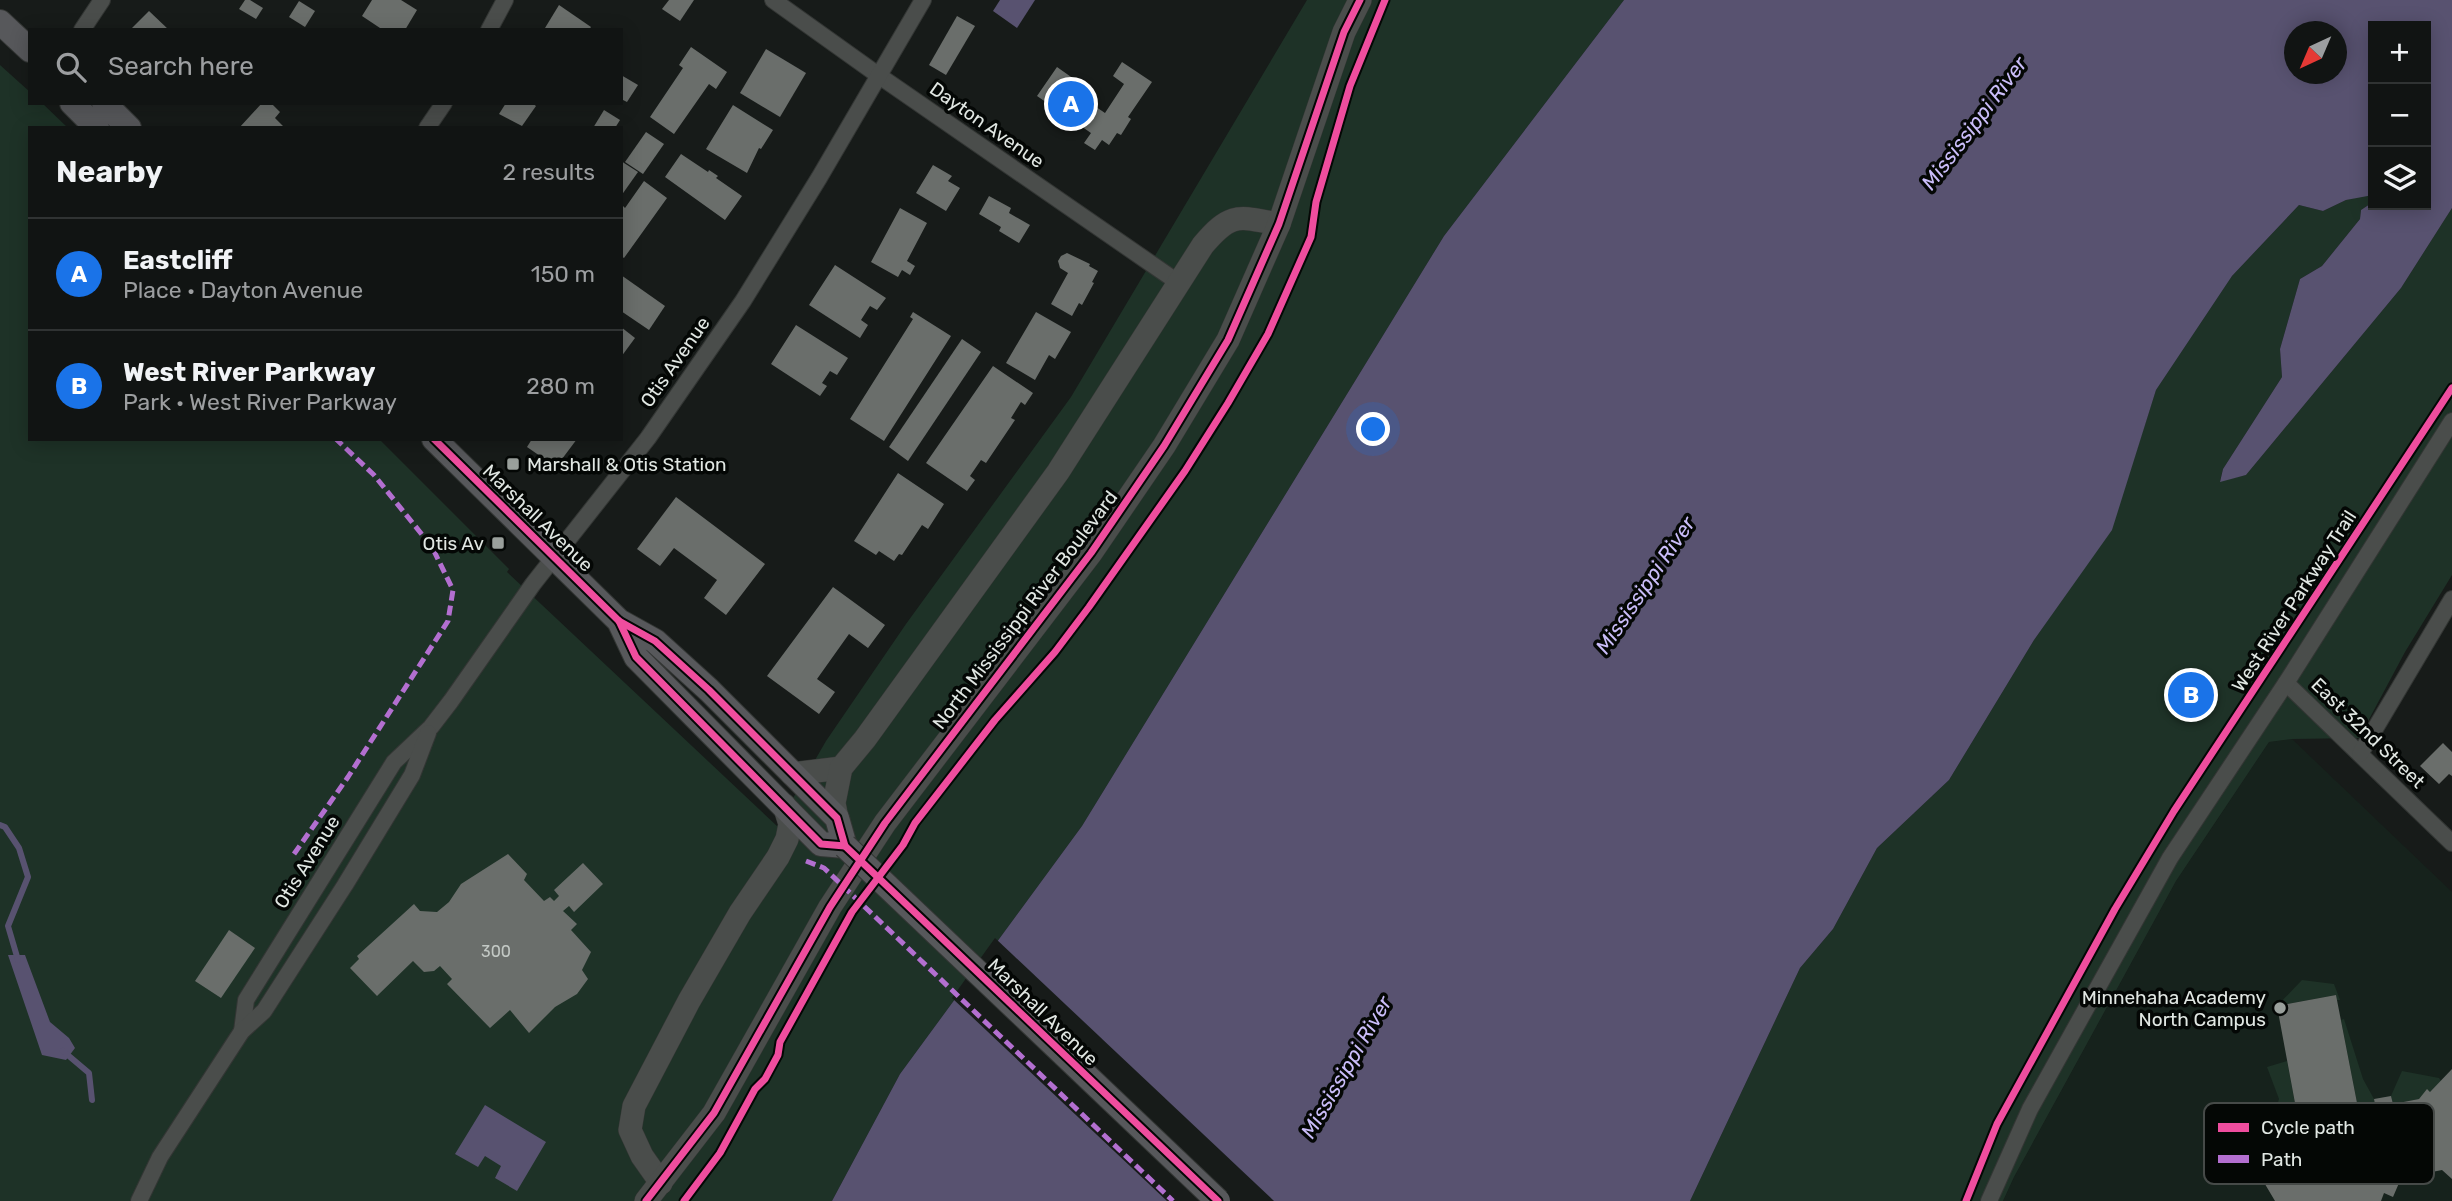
<!DOCTYPE html>
<meta charset="utf-8">
<style>
body{margin:0;font-family:Rubik,sans-serif;background:#1a1d1c;color:#f1f3f6}
.controls{position:absolute;right:21px;top:21px;display:grid;overflow:hidden;border-radius:0px;box-shadow:0 4px 18px #0003}
.controls button{width:63px;height:63px;display:grid;place-items:center;padding:0;border:0;border-bottom:2px solid #303333;background:#111413;color:#f1f3f6;font:35px sans-serif}
.compass{position:absolute;left:2284px;top:21px;width:63px;height:63px;border-radius:50%;background:#111413;box-shadow:0 4px 18px #0003;rotate:224deg}
.you{position:absolute;left:1374px;top:430px;width:24px;height:24px;margin:-18px;border:5px solid #fff;border-radius:50%;background:#1a73e8;box-shadow:0 0 0 10px #1a73e833}
.badge{display:grid;place-items:center;width:46px;height:46px;border-radius:50%;background:#1a73e8;color:#fff;font-size:23px;font-weight:700}
.pin{position:absolute;translate:-50% -50%;border:4px solid #fff;box-shadow:0 2px 7px #0006}
.list{margin:0;padding:0;list-style:none}
h2{display:flex;justify-content:space-between;align-items:center;height:91px;margin:0;padding:0 28px;font-size:30px}
h2 small{font-size:23px;font-weight:400;color:#9c9ea0}
.list li{display:grid;grid-template-columns:46px 1fr auto;gap:21px;align-items:center;box-sizing:border-box;height:112px;padding:0 28px;border-top:2px solid #303333}
.list b{display:block;font-size:26px;white-space:nowrap}
.list p{margin:0;font-size:23px;white-space:nowrap;color:#9c9ea0}
.list em{font-size:23px;font-style:normal;color:#9c9ea0}
.icon{flex:none;width:38px;height:38px;fill:none;stroke:currentColor;stroke-width:2;stroke-linecap:round;stroke-linejoin:round}
.map{position:relative;flex:none;width:2452px;height:1201px;overflow:hidden}
.search{position:absolute;background:#111413;box-shadow:0 4px 18px #0003;left:28px;top:28px;width:595px;height:77px;display:flex;align-items:center;gap:18px;box-sizing:border-box;padding:0 24px;border-radius:0px;color:#9c9ea0;font-size:26px}
.panel{position:absolute;background:#111413;box-shadow:0 4px 18px #0003;left:28px;top:126px;width:595px;height:315px;border-radius:0px}
.map>svg:first-child{display:block}
.built{fill:#16221c}
.green{fill:#1e3227}
.water{fill:#585270;fill-rule:evenodd}
.pier{fill:#171b19}
.lines{fill:none;stroke-linecap:round;stroke-linejoin:round}
.stream{stroke:#585270;stroke-width:6}
.building{fill:#6a6e6b}
.street-casing{stroke:#333634;stroke-width:18}
.secondary-casing{stroke:#333634;stroke-width:24}
.primary-casing{stroke:#333634;stroke-width:26}
.street{stroke:#4a4d4b;stroke-width:16}
.secondary{stroke:#4a4d4b;stroke-width:23}
.primary{stroke:#57585b;stroke-width:24}
.primary-bridge-casing{stroke:#333634;stroke-width:26;stroke-linecap:butt}
.primary-bridge{stroke:#57585b;stroke-width:24}
.quiet{stroke:#b36fd0;stroke-width:5;stroke-dasharray:10 5;stroke-linecap:butt}
.cycleway-casing{stroke:#040705;stroke-width:11}
.cycleway{stroke:#ef4d9e;stroke-width:7}
.poi-dot{fill:#9aa09c;stroke:#040705;stroke-width:2.5}
.labels{text-anchor:middle;dominant-baseline:central;stroke-width:7;stroke-linejoin:round;paint-order:stroke}
.number-label{font-size:16px;fill:#c3c9c5}
.street-label{font-size:19px;fill:#e1e7e3;stroke:#040705}
.poi-label{font-size:19px;fill:#e1e7e3;stroke:#040705;text-anchor:end}
.water-label{font-size:21px;font-style:italic;fill:#cabdf9;stroke:#040705}
.key{fill:#040705;stroke:#464a48;stroke-width:2}
.key-label{font-size:19px;fill:#e1e7e3}
</style>
<div class="map">
<svg width="2452" height="1201" viewBox="0 0 2452 1201">
<rect width="100%" height="100%" fill="#171b19"/>
<path class="built" d="M2292,739L2452,892V1201H2003L2014,1177L2176,881L2269,742Z"/>
<g class="green">
<path d="M1307,0H1624L1444,236L1082,826L900,1074L832,1201H0V65L30,92V103H42L68,128H30V439H379L509,569L507,572L777,826L826,741L906,624L1071,397Z"/>
<path d="M2366,195H2373V202L2361,210L2360,219L2322,266L2300,279L2280,349L2282,377L2223,469L2220,481L2246,475L2401,288L2452,208V575L2405,652L2359,738L2292,739L2269,742L2176,881L2014,1177L2003,1201H1690L1800,968L1833,929L1877,848L1949,780L2034,640L2111,530L2156,390L2232,276L2299,205L2323,211L2346,200Z"/>
<path d="M2302,980L2334,984L2340,1000H2337L2336,995L2277,1006Z"/>
<path d="M2344,1019L2363,1079L2374,1099L2376,1110L2359,1113L2341,1020Z"/>
<path d="M2287,1061L2300,1130L2268,1137L2279,1099L2267,1067Z"/>
<path d="M2402,1071L2439,1078L2441,1081L2430,1092L2427,1090L2419,1099L2393,1104L2391,1096Z"/>
</g>
<g class="water">
<path d="M1000,0H1035L1017,28L993,11Z"/>
<path d="M1624,0H2452V208L2401,288L2246,475L2220,482L2223,469L2282,377L2280,349L2300,279L2322,266L2360,219L2361,210L2373,202V205H2426V26H2373V195L2346,200L2323,211L2299,205L2232,276L2156,390L2112,530L2034,640L1949,780L1877,848L1833,929L1800,968L1690,1201H832L900,1074L1082,826L1444,236ZM2294,32H2336V74H2294Z"/>
<path d="M8,955H25L50,1022L69,1038L75,1048L66,1060L42,1055Z"/>
<path d="M485,1105L546,1142L517,1191L495,1178L501,1166L485,1156L478,1167L455,1154Z"/>
</g>
<path class="pier" d="M995,938L1274,1201H1167L952,998Z"/>
<g class="lines">
<g class="stream">
<path d="M0,825L5,827L19,848L28,877L8,926L18,960"/>
<path d="M63,1051L89,1073L92,1100"/>
</g>
</g>
<g class="building">
<path d="M245,0H250L263,8L256,19L239,9Z"/>
<path d="M372,0H401L417,10L405,30H383L362,16Z"/>
<path d="M669,0H694L680,21L662,9Z"/>
<path d="M299,1L315,11L305,27L289,17Z"/>
<path d="M559,5L591,27L589,30H548L545,28Z"/>
<path d="M149,11L169,30H130Z"/>
<path d="M957,16L975,26L946,75L929,65Z"/>
<path d="M691,47L727,72L716,89L709,84L674,134L650,117L683,68L679,65Z"/>
<path d="M766,49L806,73L780,117L740,93Z"/>
<path d="M1122,62L1152,82L1128,117L1131,119L1121,135L1117,133L1109,145L1102,140L1095,150L1084,143L1091,133L1037,96L1057,67L1074,79L1068,88L1105,113L1124,84L1113,76Z"/>
<path d="M621,75L638,85L627,102L621,99Z"/>
<path d="M262,103H271L280,112L275,118L285,128H239Z"/>
<path d="M506,103H532L536,106L522,126L499,114Z"/>
<path d="M733,105L773,130L761,149L759,148L747,173L706,149Z"/>
<path d="M604,110L620,120L615,128H593Z"/>
<path d="M646,132L664,144L643,174L625,162Z"/>
<path d="M681,154L708,172L709,170L718,176L716,178L742,196L725,220L665,177Z"/>
<path d="M621,161L638,172L621,196Z"/>
<path d="M933,165L952,176L948,181L960,188L946,211L916,193Z"/>
<path d="M644,181L667,198L624,258L621,256V208L623,206L625,208Z"/>
<path d="M989,196L1011,208L1009,213L1030,225L1019,243L999,231L1001,227L979,214Z"/>
<path d="M900,208L927,223L907,261L915,266L910,275L902,270L898,277L871,262Z"/>
<path d="M1067,253L1090,264L1089,266L1098,271L1092,282L1094,283L1082,305L1079,303L1072,316L1051,304L1068,273L1060,268L1058,261L1061,256Z"/>
<path d="M835,265L886,298L877,310L870,306L861,320L868,325L860,338L809,305Z"/>
<path d="M621,275L665,306L649,330L621,311Z"/>
<path d="M913,312L951,336L884,441L850,419L913,319L910,317Z"/>
<path d="M1036,312L1071,332L1055,359L1049,355L1035,380L1006,363Z"/>
<path d="M796,325L848,358L837,375L830,371L822,383L827,386L820,396L771,364Z"/>
<path d="M621,327L635,338L621,357Z"/>
<path d="M962,339L981,352L908,461L889,447Z"/>
<path d="M993,366L1033,393L1025,405L1021,402L1011,418L1015,420L986,463L981,460L970,476L975,480L967,491L926,463Z"/>
<path d="M532,439H577L556,467L527,447Z"/>
<path d="M898,473L944,504L928,529L922,525L902,555L899,554L894,561L879,551L876,555L854,541Z"/>
<path d="M676,497L765,564L726,615L704,598L717,580L674,548L660,566L637,549Z"/>
<path d="M833,587L885,625L868,648L849,634L817,679L835,692L819,714L767,676Z"/>
<path d="M2443,743L2452,752V776L2449,774L2439,784L2420,766Z"/>
<path d="M508,854L527,874L524,880L544,901L550,897L554,901L559,896L554,890L583,863L603,884L574,912L569,906L563,911L577,924L571,930L591,952L582,970L588,979L577,994L555,1007L529,1033L510,1010L490,1028L447,984L452,979L440,966L434,971L424,972L413,961L377,996L350,968L359,959L357,956L414,904L420,911L437,912L449,902L461,884Z"/>
<path d="M229,930L255,948L221,998L195,981Z"/>
<path d="M2336,995L2359,1113L2376,1110L2374,1099L2391,1096L2393,1104L2419,1099L2427,1089L2430,1092L2452,1069V1179L2442,1170L2422,1174L2409,1160L2392,1174L2391,1178L2399,1183L2393,1197L2384,1193L2381,1201H2275L2240,1142L2300,1130L2277,1006Z"/>
</g>
<g class="lines">
<defs>
<g id="street">
<path d="M773,0L878,75L1179,283"/>
<path d="M82,30L102,0"/>
<path d="M489,30L505,0"/>
<path d="M427,128L444,103"/>
<path d="M2286,683L2452,843"/>
<path d="M2360,754L2452,599"/>
<path d="M242,1031L246,1000L394,762L431,727L451,701L533,584L648,438L743,301L819,178L923,0"/>
<path d="M139,1201L160,1157L242,1031L264,1011L345,885L412,775L428,733"/>
<path d="M1989,1201L2030,1109L2170,858L2286,683L2452,421"/>
</g>
<g id="secondary">
<path d="M792,774L841,768"/>
<path d="M837,818L834,803L841,768L865,739L1058,472L1203,245C1232,211 1238,217 1279,224"/>
<path d="M661,1183L642,1156L630,1130L634,1106L689,1001L740,913L778,857L787,839L790,824L784,805"/>
<path d="M646,1201L714,1113L830,907L885,823L1091,553L1164,446L1228,340L1279,224L1344,32L1360,0"/>
</g>
<g id="primary">
<path d="M0,22L30,50"/>
<path d="M72,103L97,128"/>
<path d="M104,103L129,128"/>
<path d="M434,439L619,621L655,641L709,690L837,818L845,846L821,844L636,657L619,621"/>
</g>
</defs>
<use href="#street" class="street-casing"/>
<use href="#secondary" class="secondary-casing"/>
<use href="#primary" class="primary-casing"/>
<use href="#street" class="street"/>
<use href="#secondary" class="secondary"/>
<use href="#primary" class="primary"/>
<defs>
<path id="primary-bridge" d="M845,846L1218,1201"/>
</defs>
<use href="#primary-bridge" class="primary-bridge-casing"/>
<use href="#primary-bridge" class="primary-bridge"/>
<g class="quiet">
<path d="M294,854L348,777L448,621L453,590L432,547L374,475L336,439"/>
<path d="M806,861L824,868L1173,1201"/>
</g>
<defs>
<g id="cycleway">
<path d="M434,439L619,621L655,641L709,690L837,818L845,846L1218,1201"/>
<path d="M619,621L636,657L821,844L845,846"/>
<path d="M646,1201L714,1113L830,907L885,823L1091,553L1164,446L1228,340L1279,224L1344,32L1360,0"/>
<path d="M684,1201L720,1153L755,1089L765,1079L778,1055L780,1042L852,912L903,845L915,823L995,720L1055,652L1089,607L1185,471L1228,403L1268,334L1311,237L1316,202L1350,86L1385,0"/>
<path d="M1966,1201L1997,1124L2115,909L2174,811L2452,388"/>
</g>
</defs>
<use href="#cycleway" class="cycleway-casing"/>
<use href="#cycleway" class="cycleway"/>
</g>
<g class="poi-dot">
<rect x="506" y="457" width="14" height="14" rx="3.5"/>
<rect x="491" y="536" width="14" height="14" rx="3.5"/>
<circle cx="2280" cy="1008" r="7"/>
</g>
<g class="labels">
<g class="number-label">
<text x="496" y="951">300</text>
</g>
<g class="street-label">
<text transform="translate(987 125) rotate(35)">Dayton Avenue</text>
<text transform="translate(675 362) rotate(-55)">Otis Avenue</text>
<text transform="translate(538 518) rotate(44)">Marshall Avenue</text>
<text transform="translate(2294 601) rotate(-57)">West River Parkway Trail</text>
<text transform="translate(1025 610) rotate(-53)">North Mississippi River Boulevard</text>
<text transform="translate(2368 733) rotate(44)">East 32nd Street</text>
<text transform="translate(307 862) rotate(-58)">Otis Avenue</text>
<text transform="translate(1043 1012) rotate(44)">Marshall Avenue</text>
</g>
<g class="poi-label">
<text x="527" y="464" text-anchor="start">Marshall &amp; Otis Station</text>
<text x="484" y="543">Otis Av</text>
<text x="2266" y="997">Minnehaha Academy<tspan x="2266" dy="22">North Campus</tspan></text>
</g>
<g class="water-label">
<text transform="translate(1974 123) rotate(-53)">Mississippi River</text>
<text transform="translate(1645 585) rotate(-56)">Mississippi River</text>
<text transform="translate(1346 1067) rotate(-60)">Mississippi River</text>
</g>
</g>
<rect x="2204" y="1103" width="230" height="81" rx="10" class="key"/>
<rect x="2218" y="1123" width="31" height="9" fill="#ef4d9e"/>
<rect x="2218" y="1155" width="31" height="8" fill="#b36fd0"/>
<g class="key-label">
<text x="2261" y="1134">Cycle path</text>
<text x="2261" y="1166">Path</text>
</g>
</svg>
<div class="controls">
<button>+</button>
<button>−</button>
<button><svg class="icon" aria-label="layers" viewBox="0 0 24 24"><path d="M12 4l9 5-9 5-9-5zM3 14l9 5 9-5"/></svg></button>
</div>
<svg class="compass" viewBox="-18 -18 36 36"><path d="M0-13l5 13h-10z" fill="#e53935"/><path d="M0 13l5-13h-10z" fill="#9c9ea0"/></svg>
<div class="you"></div>
<div class="pin badge" style="left:1071px;top:104px">A</div>
<div class="pin badge" style="left:2191px;top:695px">B</div>
<div class="search"><svg class="icon" aria-label="search" viewBox="0 0 24 24"><circle cx="10" cy="10" r="6"/><path d="M15 15l6 6"/></svg>Search here</div>
<section class="panel">
<h2>Nearby<small>2 results</small></h2>
<ul class="list">
<li><span class="badge">A</span><div><b>Eastcliff</b><p>Place · Dayton Avenue</p></div><em>150 m</em></li>
<li><span class="badge">B</span><div><b>West River Parkway</b><p>Park · West River Parkway</p></div><em>280 m</em></li>
</ul>
</section>
</div>
